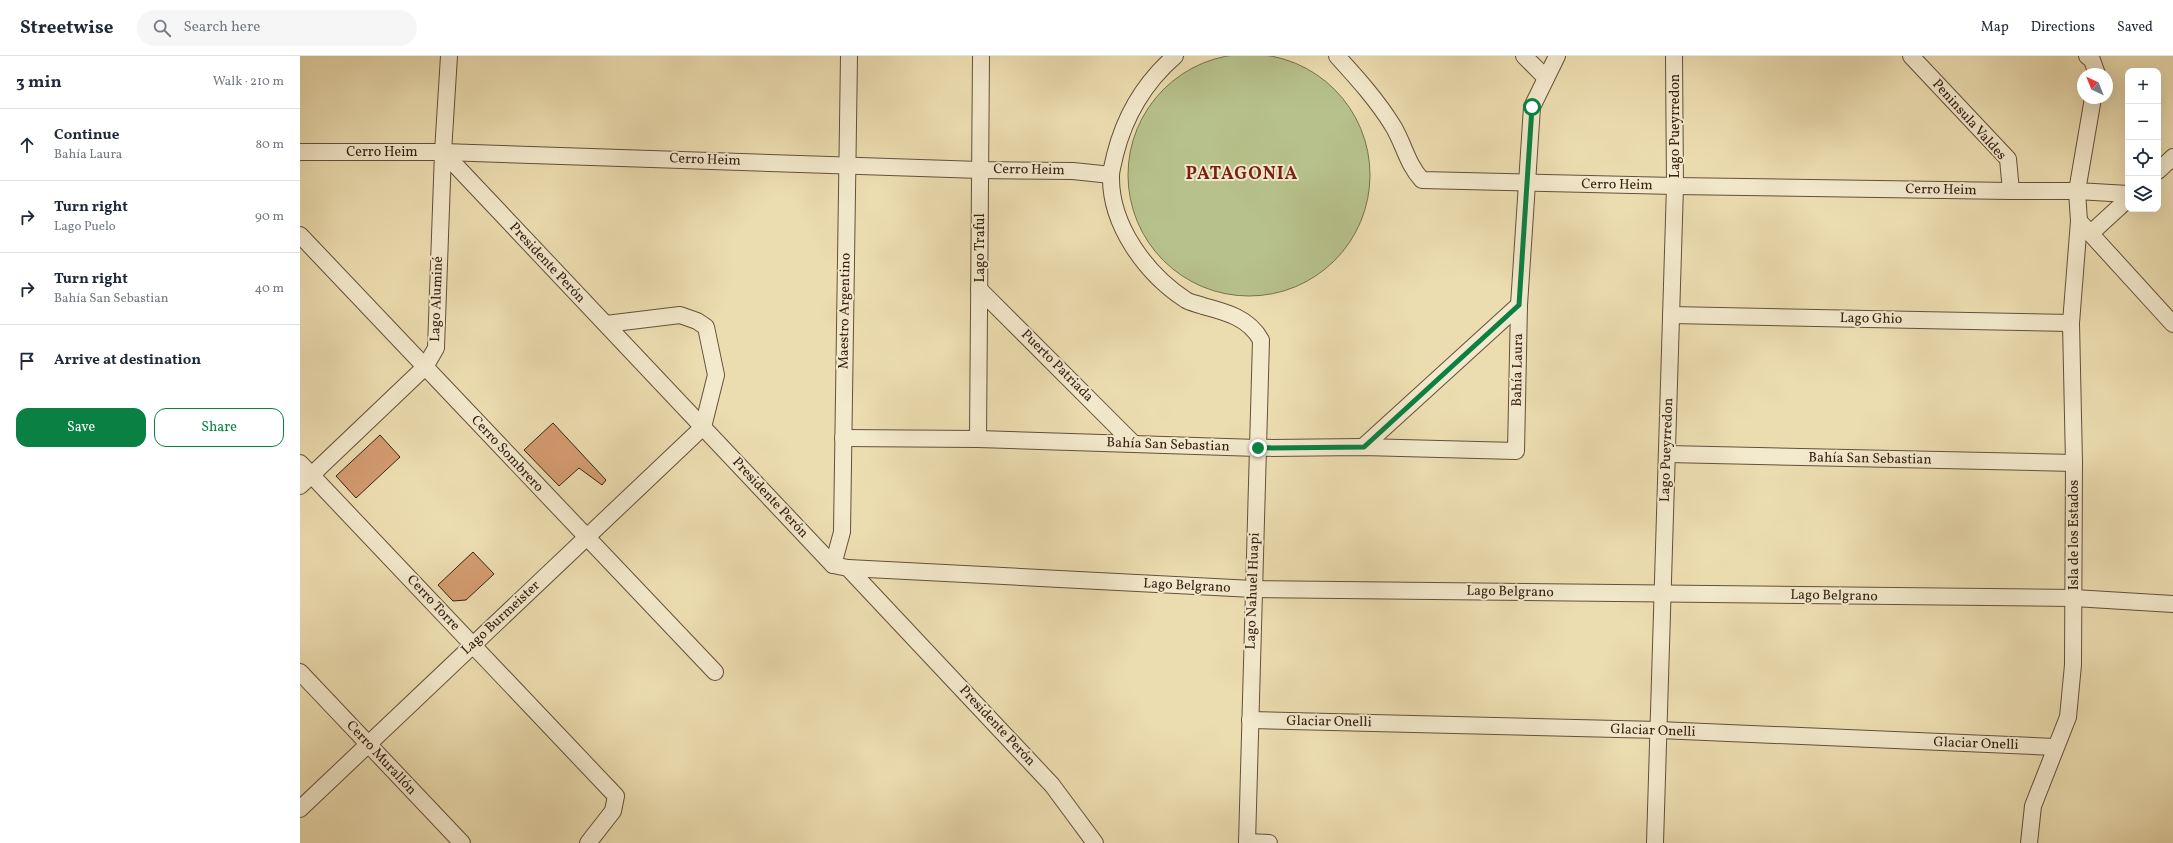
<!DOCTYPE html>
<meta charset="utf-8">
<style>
body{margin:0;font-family:Vollkorn,serif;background:#f6f6f7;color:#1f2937}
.controls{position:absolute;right:12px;top:12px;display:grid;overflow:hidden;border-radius:8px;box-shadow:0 4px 16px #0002}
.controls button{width:36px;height:36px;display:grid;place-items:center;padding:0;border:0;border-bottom:1px solid #e0e1e3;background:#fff;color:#1f2937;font:20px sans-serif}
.compass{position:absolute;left:1777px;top:12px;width:36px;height:36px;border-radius:50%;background:#fff;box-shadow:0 4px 16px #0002;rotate:317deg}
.stop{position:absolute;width:12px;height:12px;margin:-9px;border:3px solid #0b8043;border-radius:50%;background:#fff}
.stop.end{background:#0b8043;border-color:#fff;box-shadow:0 1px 4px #0008}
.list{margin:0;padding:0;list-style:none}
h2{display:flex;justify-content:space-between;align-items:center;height:52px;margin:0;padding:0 16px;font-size:17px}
h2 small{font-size:13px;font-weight:400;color:#747a83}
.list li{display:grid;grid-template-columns:26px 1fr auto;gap:12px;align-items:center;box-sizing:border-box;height:72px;padding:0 16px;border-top:1px solid #e0e1e3}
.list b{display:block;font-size:15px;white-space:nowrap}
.list p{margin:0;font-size:13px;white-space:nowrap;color:#747a83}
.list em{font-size:13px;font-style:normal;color:#747a83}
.actions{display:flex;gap:8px;padding:12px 16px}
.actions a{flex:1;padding:9px 0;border:1px solid #0b8043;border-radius:12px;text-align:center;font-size:14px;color:#0b8043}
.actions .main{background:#0b8043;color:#fff}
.icon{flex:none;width:22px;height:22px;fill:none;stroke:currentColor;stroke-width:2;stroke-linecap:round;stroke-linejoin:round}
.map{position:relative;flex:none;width:1873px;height:787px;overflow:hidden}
header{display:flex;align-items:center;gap:24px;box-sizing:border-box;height:56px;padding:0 20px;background:#fff;border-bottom:1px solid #e0e1e3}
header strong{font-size:19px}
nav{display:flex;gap:22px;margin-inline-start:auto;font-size:14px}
.search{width:280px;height:36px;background:#f6f6f7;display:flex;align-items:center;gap:10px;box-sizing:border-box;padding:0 14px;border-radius:22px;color:#747a83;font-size:15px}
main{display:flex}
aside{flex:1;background:#fff}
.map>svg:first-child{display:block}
.green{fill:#b7c18b;stroke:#777150}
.building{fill:#d49c70;stroke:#372114}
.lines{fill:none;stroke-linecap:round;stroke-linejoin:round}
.minor-casing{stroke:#64503b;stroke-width:18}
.minor{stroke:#f3e9cc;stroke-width:16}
.route{stroke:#0b8043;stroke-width:5}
.labels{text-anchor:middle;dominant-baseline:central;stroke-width:4;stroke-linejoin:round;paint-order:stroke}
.street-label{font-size:14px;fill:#372114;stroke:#f3e9cc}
.district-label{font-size:18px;font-weight:bold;letter-spacing:1px;fill:#7a1f14;stroke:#f3e9cc}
</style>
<header>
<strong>Streetwise</strong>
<div class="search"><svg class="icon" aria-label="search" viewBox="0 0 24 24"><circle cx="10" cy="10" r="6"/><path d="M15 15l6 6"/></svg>Search here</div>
<nav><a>Map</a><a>Directions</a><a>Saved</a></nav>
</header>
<main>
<aside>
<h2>3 min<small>Walk · 210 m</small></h2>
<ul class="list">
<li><svg class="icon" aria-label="ahead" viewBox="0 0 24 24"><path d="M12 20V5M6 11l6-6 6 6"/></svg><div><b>Continue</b><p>Bahía Laura</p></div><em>80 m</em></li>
<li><svg class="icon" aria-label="right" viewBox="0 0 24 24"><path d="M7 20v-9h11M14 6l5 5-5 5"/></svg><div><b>Turn right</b><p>Lago Puelo</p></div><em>90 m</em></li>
<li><svg class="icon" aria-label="right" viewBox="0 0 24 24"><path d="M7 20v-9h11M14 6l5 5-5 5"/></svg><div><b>Turn right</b><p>Bahía San Sebastian</p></div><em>40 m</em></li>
<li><svg class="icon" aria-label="arrive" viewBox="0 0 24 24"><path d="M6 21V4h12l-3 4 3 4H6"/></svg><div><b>Arrive at destination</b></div></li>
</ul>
<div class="actions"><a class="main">Save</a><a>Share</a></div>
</aside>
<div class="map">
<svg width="1873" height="787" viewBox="0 0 1873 787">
<rect width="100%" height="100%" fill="#ecddb0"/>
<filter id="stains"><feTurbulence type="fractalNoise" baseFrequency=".005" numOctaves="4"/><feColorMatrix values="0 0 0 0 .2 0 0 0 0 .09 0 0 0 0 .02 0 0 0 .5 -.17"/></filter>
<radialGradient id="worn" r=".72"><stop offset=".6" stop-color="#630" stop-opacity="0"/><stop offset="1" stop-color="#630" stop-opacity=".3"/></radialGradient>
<circle class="green" cx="949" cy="119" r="121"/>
<g class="building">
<path d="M253,367L306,424L302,429L279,412L259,430L224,394Z"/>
<path d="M80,379L100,401L56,442L36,420Z"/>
<path d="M173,496L194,518L166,544L153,545L138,529Z"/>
</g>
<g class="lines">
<defs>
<g id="minor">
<path d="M875,0C844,27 825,59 815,99C814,105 811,113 811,120C810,169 846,218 886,244C891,247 898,248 903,250C926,256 949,262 961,284L947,787"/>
<path d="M1037,0C1057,22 1077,44 1093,70C1104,88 1107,108 1122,124L1375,130L1711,135"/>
<path d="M1224,0L1246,22"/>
<path d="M1611,0L1708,103L1711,135H1777L1779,165L1771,267L1774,407L1773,609L1768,661L1733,750L1729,787"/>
<path d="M1787,0L1792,4L1797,18"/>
<path d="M1793,42L1777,135L1828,138"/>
<path d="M0,96H143L680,114L773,115L811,119"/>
<path d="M143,96L533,509L548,512L752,729L795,787"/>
<path d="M1858,115L1873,101"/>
<path d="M1779,165L1873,268"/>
<path d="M1791,177L1828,143"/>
<path d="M0,179L415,616"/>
<path d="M679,233L834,388"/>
<path d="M1371,259L1771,267"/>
<path d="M543,382L678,383L958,392L1063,391L1216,395L1219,249L1232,51L1257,0"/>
<path d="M678,383L681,0"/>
<path d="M1063,391L1219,249"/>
<path d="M1367,398L1774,407"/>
<path d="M0,407L316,740L313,755L288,787"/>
<path d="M0,430L125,311L136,292L143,96L149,0"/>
<path d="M533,509L542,476L549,0"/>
<path d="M548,512L953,533L1774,542L1873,548"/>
<path d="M0,616L162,787"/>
<path d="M950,664L1359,674L1755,691"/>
<path d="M0,753L403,371L416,319L406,271L397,265L380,259L306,268"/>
<path d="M947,786L969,787"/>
<path d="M1355,787L1375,130L1374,0"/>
</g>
</defs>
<use href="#minor" class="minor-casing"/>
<use href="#minor" class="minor"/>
</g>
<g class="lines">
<path class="route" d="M958,392L1064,391L1219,249L1232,51"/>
</g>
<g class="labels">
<g class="street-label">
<text transform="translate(1669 64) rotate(48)">Peninsula Valdes</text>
<text transform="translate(1375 70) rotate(-90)">Lago Pueyrredon</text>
<text x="82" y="96">Cerro Heim</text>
<text transform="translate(405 104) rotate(2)">Cerro Heim</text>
<text transform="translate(729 114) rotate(1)">Cerro Heim</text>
<text transform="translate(1317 129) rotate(1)">Cerro Heim</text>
<text transform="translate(1641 134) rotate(1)">Cerro Heim</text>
<text transform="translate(680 192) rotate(-90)">Lago Traful</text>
<text transform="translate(247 207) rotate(47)">Presidente Perón</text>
<text transform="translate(137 243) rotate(-88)">Lago Aluminé</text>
<text transform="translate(545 255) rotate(-89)">Maestro Argentino</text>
<text transform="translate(1571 263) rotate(1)">Lago Ghio</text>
<text transform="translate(757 310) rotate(45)">Puerto Patriada</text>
<text transform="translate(1218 314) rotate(-89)">Bahía Laura</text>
<text transform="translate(868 389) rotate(2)">Bahía San Sebastian</text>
<text transform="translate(1367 394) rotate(-88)">Lago Pueyrredon</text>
<text transform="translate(207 398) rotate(47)">Cerro Sombrero</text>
<text transform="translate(1570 403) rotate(1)">Bahía San Sebastian</text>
<text transform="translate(470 442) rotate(47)">Presidente Perón</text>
<text transform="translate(1774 479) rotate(-90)">Isla de los Estados</text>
<text transform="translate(887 530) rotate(3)">Lago Belgrano</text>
<text transform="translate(953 535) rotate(-88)">Lago Nahuel Huapi</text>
<text transform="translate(1210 536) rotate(1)">Lago Belgrano</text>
<text transform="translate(1534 540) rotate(1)">Lago Belgrano</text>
<text transform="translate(133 547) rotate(47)">Cerro Torre</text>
<text transform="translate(201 562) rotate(-43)">Lago Burmeister</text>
<text transform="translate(1029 666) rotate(1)">Glaciar Onelli</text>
<text transform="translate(697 670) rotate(47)">Presidente Perón</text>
<text transform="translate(1353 675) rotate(2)">Glaciar Onelli</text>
<text transform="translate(1676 688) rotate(2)">Glaciar Onelli</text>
<text transform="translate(81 702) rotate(47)">Cerro Murallón</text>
</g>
<g class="district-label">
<text x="942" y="118">PATAGONIA</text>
</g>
</g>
<rect width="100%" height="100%" filter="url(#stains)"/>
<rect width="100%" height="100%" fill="url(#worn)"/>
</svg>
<div class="controls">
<button>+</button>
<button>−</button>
<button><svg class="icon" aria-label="locate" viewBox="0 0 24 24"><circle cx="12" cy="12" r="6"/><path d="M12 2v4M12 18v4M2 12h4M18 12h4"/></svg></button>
<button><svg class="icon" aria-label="layers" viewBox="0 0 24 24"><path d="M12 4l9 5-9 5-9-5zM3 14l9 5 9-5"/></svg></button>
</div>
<svg class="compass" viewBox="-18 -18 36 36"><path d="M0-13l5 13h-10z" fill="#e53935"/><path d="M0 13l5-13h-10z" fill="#747a83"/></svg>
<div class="stop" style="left:1232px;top:51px"></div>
<div class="stop end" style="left:958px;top:392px"></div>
</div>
</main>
